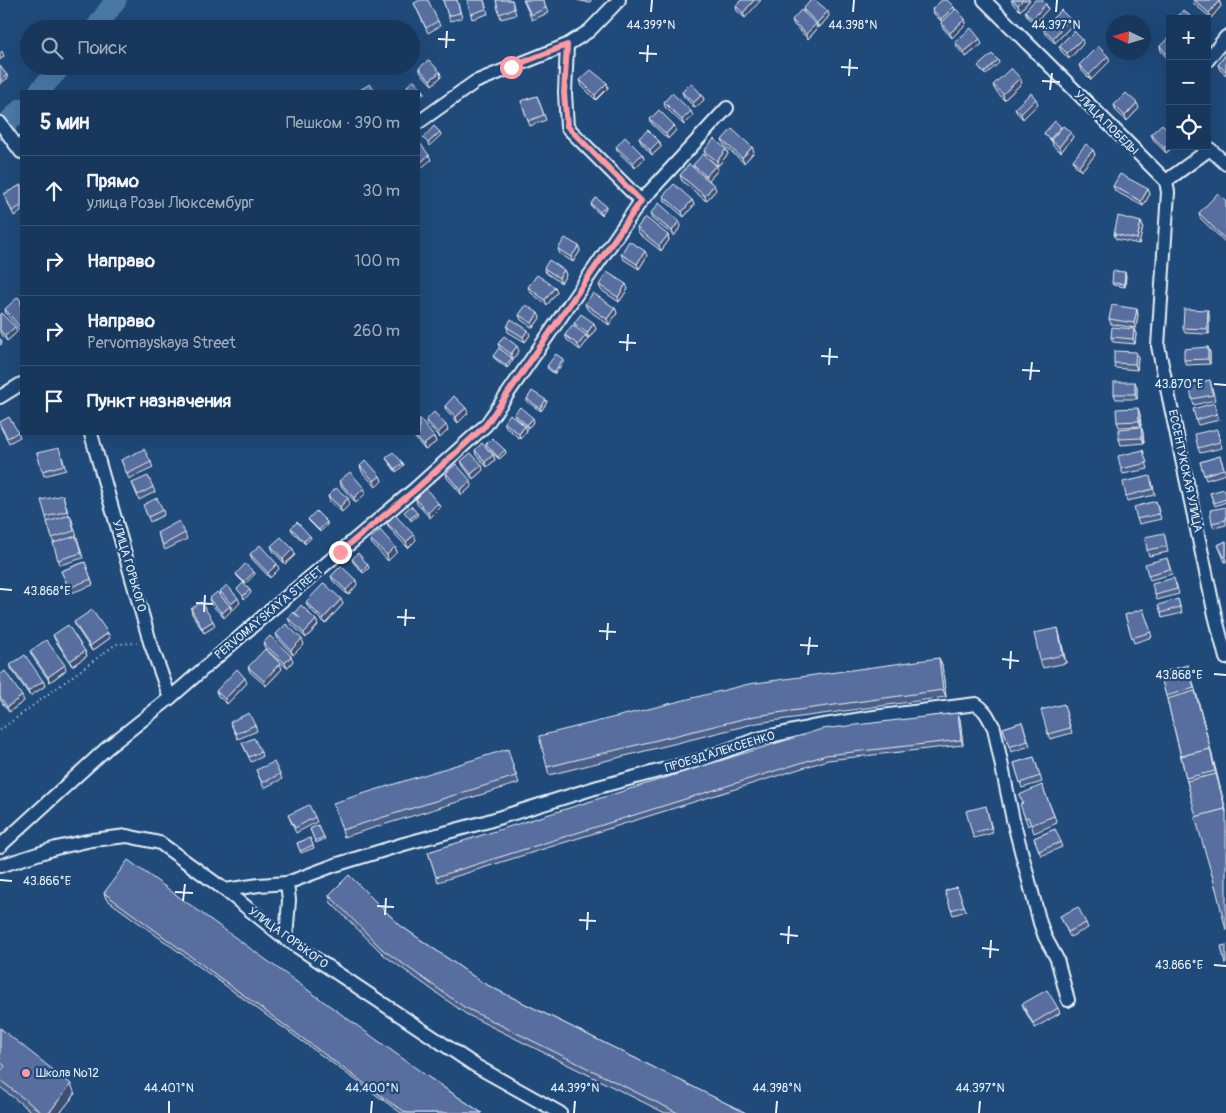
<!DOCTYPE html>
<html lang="ru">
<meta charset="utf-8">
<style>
body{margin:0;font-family:Pangolin,sans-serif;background:#203f62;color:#f1f3f6}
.controls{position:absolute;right:15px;top:15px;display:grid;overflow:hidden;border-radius:0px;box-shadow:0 5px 20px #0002}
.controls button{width:45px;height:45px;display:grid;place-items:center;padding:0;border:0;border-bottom:1px solid #365272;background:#17385c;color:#f1f3f6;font:25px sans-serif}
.compass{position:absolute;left:1106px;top:15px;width:45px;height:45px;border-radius:50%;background:#17385c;box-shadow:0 5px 20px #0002;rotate:274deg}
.stop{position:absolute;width:15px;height:15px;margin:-11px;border:4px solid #ff9aa2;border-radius:50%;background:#fff}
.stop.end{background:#ff9aa2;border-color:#fff;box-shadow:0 1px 5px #0008}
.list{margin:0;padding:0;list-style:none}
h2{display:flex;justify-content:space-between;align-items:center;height:65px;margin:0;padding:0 20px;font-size:21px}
h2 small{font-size:16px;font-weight:400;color:#9eacbb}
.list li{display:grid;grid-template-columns:32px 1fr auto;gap:15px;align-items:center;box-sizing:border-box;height:70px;padding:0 20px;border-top:1px solid #365272}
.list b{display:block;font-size:19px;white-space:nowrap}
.list p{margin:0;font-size:16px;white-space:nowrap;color:#9eacbb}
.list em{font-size:16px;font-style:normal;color:#9eacbb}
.icon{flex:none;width:28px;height:28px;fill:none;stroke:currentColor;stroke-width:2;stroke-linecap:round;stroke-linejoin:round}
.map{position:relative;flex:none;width:1226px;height:1113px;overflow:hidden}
.search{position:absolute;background:#17385c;box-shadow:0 5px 20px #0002;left:20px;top:20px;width:400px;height:55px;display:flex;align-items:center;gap:12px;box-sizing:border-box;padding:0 18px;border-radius:28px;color:#9eacbb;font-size:19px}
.panel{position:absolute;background:#17385c;box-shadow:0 5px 20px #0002;left:20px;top:90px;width:400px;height:345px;border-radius:0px}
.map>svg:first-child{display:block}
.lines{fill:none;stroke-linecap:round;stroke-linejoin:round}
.river{stroke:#487aa6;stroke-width:21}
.minor-casing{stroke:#e8f1f8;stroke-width:16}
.path{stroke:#e8f1f8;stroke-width:2;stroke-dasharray:1 4;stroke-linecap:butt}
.minor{stroke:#1f4a7a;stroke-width:12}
.wall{fill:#4c5f88;stroke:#e8f1f8}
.shaded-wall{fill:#3e4d6f;stroke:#e8f1f8}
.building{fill:#586e9e;stroke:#e8f1f8}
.route{stroke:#ff9aa2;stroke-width:6}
.ticks{fill:none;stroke:#e8f1f8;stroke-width:2}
.poi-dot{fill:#ff9aa2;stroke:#1f4a7a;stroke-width:2}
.labels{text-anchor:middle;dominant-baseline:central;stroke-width:4.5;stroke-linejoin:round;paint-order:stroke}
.street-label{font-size:12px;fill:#e8f1f8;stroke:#1f4a7a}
.poi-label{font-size:12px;fill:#e8f1f8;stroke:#1f4a7a;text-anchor:start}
.ticks-label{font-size:12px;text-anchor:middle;fill:#e8f1f8;stroke:#1f4a7a;stroke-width:4.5;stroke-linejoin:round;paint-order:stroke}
</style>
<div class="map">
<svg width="1226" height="1113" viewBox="0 0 1226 1113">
<rect width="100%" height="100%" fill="#1f4a7a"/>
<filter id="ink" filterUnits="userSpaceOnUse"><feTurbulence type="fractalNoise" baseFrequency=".02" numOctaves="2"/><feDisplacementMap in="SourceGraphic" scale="10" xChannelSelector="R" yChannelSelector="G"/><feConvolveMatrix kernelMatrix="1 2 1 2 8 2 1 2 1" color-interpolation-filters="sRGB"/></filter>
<g filter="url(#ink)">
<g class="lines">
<g class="river">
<path d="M95,29L116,0"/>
<path d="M39,91L62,66"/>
<path d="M0,130L21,109"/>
</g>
<defs>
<g id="minor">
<path d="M984,0L1166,181L1168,192L1158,346L1215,615L1226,658"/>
<path d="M567,45L565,93L567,127L641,201"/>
<path d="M1207,61L1226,37"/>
<path d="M419,122L475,82L567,45L589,31L619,0"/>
<path d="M0,123L21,152"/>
<path d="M1166,181L1210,149L1226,164"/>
<path d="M0,397L21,384"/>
<path d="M91,434L150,642L170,698"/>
<path d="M0,846L107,748L170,698L265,615L415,489L486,425L641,201L727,108"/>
<path d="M0,866L56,848L92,840L127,836L160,843L225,890L286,939L476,1066L560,1113"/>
<path d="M225,890L259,885L287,883L335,865L404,844L485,822L598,787L700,760L757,739L812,727L874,717L976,704C986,710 989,719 994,728L1013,820L1040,923L1045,937L1057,959L1068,1000"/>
<path d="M286,939L289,900L287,883"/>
</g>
</defs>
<use href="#minor" class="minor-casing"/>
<path class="path" d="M0,730L116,644L137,643"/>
<use href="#minor" class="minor"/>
</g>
<g class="wall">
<path d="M443,0H457L462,18L450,21Z"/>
<path d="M467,0H484L488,14L472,19Z"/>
<path d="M496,0H512L516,15L501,19Z"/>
<path d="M523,0H543L548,13L532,20Z"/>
<path d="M577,0H591L590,3Z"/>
<path d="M741,0L745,18L737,11L736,6Z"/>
<path d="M1011,0H1030L1020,11L1013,4Z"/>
<path d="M1193,0H1219L1221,6L1211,18L1194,4Z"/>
<path d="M414,3L438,21L440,26L428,33Z"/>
<path d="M1046,4L1048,9L1034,24L1027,16L1025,11Z"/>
<path d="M954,7L955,11L965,19L966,24L952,38L943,28L941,23L942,22L934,14L932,9Z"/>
<path d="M803,9L829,16L819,28L816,25L817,29L808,39L794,25L792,20L804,13Z"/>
<path d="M1070,19L1072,25L1055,43L1045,34L1043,28Z"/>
<path d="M1170,40V61L1161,51L1160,46Z"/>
<path d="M955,42L982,44L966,57L957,47Z"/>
<path d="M1083,44L1069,59L1061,51L1059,46Z"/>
<path d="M1226,54V75L1220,70L1218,65Z"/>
<path d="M1110,61L1091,80L1081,70L1079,65Z"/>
<path d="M419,68L440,72L441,77L432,85L421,73Z"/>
<path d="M580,80L607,83L608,88L596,100L582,86Z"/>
<path d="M1022,83L1004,100L995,90L993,85Z"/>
<path d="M682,92L702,95L704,100L695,108L684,97Z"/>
<path d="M537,96L546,120L530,126L521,101Z"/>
<path d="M664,102L693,116L684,125L665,107Z"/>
<path d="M1038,104L1023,119L1017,113L1015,108Z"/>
<path d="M1114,105L1139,108L1127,121L1116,111Z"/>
<path d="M650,119L674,125L676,130L668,139L652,124Z"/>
<path d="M1061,128L1073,137L1061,152L1053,146L1052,141L1045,135L1044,133Z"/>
<path d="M1151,134L1170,146H1174L1166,153L1153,139Z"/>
<path d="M639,138L659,141L661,147L652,155L641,143Z"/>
<path d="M722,140L752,147L754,152L744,163L724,145Z"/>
<path d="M616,147L642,154L644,159L635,168L618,152Z"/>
<path d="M726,149L728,154L718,166L710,160L716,165L718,170L709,180L716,190L706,201L682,181L680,175L694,168L693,165L706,156L704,151Z"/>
<path d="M1093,150L1095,155L1081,171L1075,165L1073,160Z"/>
<path d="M21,185V212L14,216L4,194Z"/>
<path d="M1113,186L1148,189L1150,194L1143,206L1115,191Z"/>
<path d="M663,196L692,200L694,205L684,217L665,201Z"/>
<path d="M1226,201V243L1200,218L1199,213Z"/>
<path d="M591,204L606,208L601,215L592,207Z"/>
<path d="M650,214L679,221L681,226L674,236L652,219Z"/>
<path d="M1141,222L1143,227L1139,244L1116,239L1114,234Z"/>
<path d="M637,228L668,235L669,240L661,251L638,233Z"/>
<path d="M579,246L580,251L573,262L560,254L558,249Z"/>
<path d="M621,254L647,256L639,269L623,259Z"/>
<path d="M544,268L564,270L566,275L561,283L546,273Z"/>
<path d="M1126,275L1125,287L1113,285L1112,283Z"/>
<path d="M599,285L628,289L619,302L601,290Z"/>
<path d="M528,287H555L557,292L547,305L530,292Z"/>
<path d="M21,301V332L6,314L5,309Z"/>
<path d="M585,304L615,308L617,313L609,325L587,309Z"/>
<path d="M1208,310L1209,315V334L1185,333L1183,328Z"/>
<path d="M538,313L540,318L533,328L521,320L519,315Z"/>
<path d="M0,314L17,332L7,341L0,333Z"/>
<path d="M1138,314L1136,328L1111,324L1109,319Z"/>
<path d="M574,323L596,329L589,338L586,336L588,340L580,350L567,340L565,335L575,327Z"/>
<path d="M507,327L530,335L525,342L508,332Z"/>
<path d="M1134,329L1136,334L1135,344L1113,342L1111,337Z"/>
<path d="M498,344L519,351L513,359L500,349Z"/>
<path d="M1208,347L1210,353V364L1186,365L1184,360Z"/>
<path d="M493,356L512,358L513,360L507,368L494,358Z"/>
<path d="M1138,357L1137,370L1115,368L1114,363Z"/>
<path d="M564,361L555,374L548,369L547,366Z"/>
<path d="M1210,380L1215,400L1194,405L1192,399Z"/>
<path d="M1137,387V399H1116L1114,394Z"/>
<path d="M527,399L546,400L547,402L541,411L527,402Z"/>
<path d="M1214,403L1219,420L1198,425L1196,420Z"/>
<path d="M445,406L468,413L458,423L446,411Z"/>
<path d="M514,414L534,421L528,428L515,417Z"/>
<path d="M1140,414L1141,426L1119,427L1117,422Z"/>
<path d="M426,420L448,430L440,438L427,425Z"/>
<path d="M0,422L18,432L20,437L9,443L1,428Z"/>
<path d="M504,422L527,431L520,439L506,427Z"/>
<path d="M1141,427L1143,432L1144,443L1121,445L1119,439Z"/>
<path d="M1217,429L1222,448L1200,453L1198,448Z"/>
<path d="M412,434H419L434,437L436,442L425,450Z"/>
<path d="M486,444L505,450L506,453L499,459L486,447Z"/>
<path d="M475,450L493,455L495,460L487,467L476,455Z"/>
<path d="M1143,450L1148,469L1123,474L1121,469Z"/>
<path d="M37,453H61L66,470L44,476Z"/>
<path d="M1220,456L1226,474L1206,480L1200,462Z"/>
<path d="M386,458L403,463L404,465L396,472L387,460Z"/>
<path d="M121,460L151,462L153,468L129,479Z"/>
<path d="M461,461L483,470L473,479L463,466Z"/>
<path d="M360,466L380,476L382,481L376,487L362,472Z"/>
<path d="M446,473L471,481L472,486L462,495L447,478Z"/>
<path d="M339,481L364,488L366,493L356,503L341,486Z"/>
<path d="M1152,481L1155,495L1127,501L1126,496Z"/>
<path d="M132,483L153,487L155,492L139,500Z"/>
<path d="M1210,493H1226V502L1215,506Z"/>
<path d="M63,495L69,516L70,515L72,520L83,558L60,565L46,517Z"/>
<path d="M328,496L350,504L342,512L330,502Z"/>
<path d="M416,499L438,503L440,508L430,518L417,504Z"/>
<path d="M1156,501L1161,519L1139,524L1137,519Z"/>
<path d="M1226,507V525L1214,528L1212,523Z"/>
<path d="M145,510H163L164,515L150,522Z"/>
<path d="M308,519L327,522V525L320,532L309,521Z"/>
<path d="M387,523L416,540L408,548L389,528Z"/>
<path d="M291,528L310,536L311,538L305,544L292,531Z"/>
<path d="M157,533H185L187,539L165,550Z"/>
<path d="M1164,533L1168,552L1149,556L1147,550Z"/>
<path d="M370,539L395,547L397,552L388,561L372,544Z"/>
<path d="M1226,541V562H1225L1218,545Z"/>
<path d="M271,546L293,549L295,555L285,564L273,551Z"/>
<path d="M250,554L279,569L270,578L252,559Z"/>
<path d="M1167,558L1172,574L1150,580L1148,575Z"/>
<path d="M352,559L369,568L363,573L353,562Z"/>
<path d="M85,562L93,585L71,593L61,571Z"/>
<path d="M254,572L255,574L245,584L237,576L236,574Z"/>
<path d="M331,576L357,585L348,595L333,581Z"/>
<path d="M1176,583L1179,594L1157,600L1155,595Z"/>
<path d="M220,591L240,603L233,610L221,596Z"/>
<path d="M209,599L231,611L224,618L211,604Z"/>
<path d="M1178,599L1182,613L1162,618L1161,613Z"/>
<path d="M306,602L343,604L325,624L308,607Z"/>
<path d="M191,609L213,621L215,626L204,633L192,614Z"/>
<path d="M1143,609L1152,637L1134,643L1125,615Z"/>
<path d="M295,612L316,620L318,625L306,638L290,623L288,618L295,614Z"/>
<path d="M74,622L110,638L92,651L76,627Z"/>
<path d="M276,634L304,644L293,655L278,639Z"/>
<path d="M53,635L85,651L87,656L72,666L55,640Z"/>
<path d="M1060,636L1066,663L1043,668L1040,660Z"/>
<path d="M263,643L293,661L287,668L265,648Z"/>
<path d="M30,651L66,670L50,682L32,656Z"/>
<path d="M939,658L942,665L946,697L757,723L549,775L547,767Z"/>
<path d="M10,665L43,681L45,686L30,696L12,670Z"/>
<path d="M1188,665L1197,696L1226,810L1216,889L1186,778L1167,699L1160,673Z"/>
<path d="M248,667L282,669L266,686L250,672Z"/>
<path d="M0,675L24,701L9,712L0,700Z"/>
<path d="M247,683L227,704L218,696L216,691Z"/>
<path d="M1065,709L1072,733L1050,739L1048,734Z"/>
<path d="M960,719L963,745L828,760L438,882L428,852Z"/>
<path d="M230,722L255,725L257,731L238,739Z"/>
<path d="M1022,722L1030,746L1011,752L1003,728Z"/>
<path d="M242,743L261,752L262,757L251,762Z"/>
<path d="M510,757L519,783L344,837L342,830Z"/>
<path d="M1034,757L1042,782L1022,788L1014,763Z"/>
<path d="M256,770L280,774L282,779L264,788Z"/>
<path d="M1042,785L1057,823L1034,833L1031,824L1028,826L1023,812L1022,803Z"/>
<path d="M986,806L993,833L974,838L972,833Z"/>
<path d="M288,815L315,817L317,822L296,833Z"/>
<path d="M318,825L325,839L316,843L310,829Z"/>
<path d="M1055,829L1062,847L1041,856L1034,838Z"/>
<path d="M310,838L314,848L301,853L297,843Z"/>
<path d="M957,887L966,911L953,915L945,891Z"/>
<path d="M104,893L431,1079L482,1113H401L106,899Z"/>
<path d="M329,895L384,910L401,926L483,983L746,1113H665L466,1014L385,956L331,903Z"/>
<path d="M1060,916L1086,923L1088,928L1070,937Z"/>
<path d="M1022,1004L1058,1008L1060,1013L1035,1028L1024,1009Z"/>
<path d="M0,1028L75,1094L60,1113H33L0,1087V1072L2,1071L0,1069Z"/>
</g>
<g class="shaded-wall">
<path d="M754,0H761L745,18L743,13Z"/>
<path d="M1023,0H1030L1020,11L1018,5Z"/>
<path d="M1219,1L1221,6L1211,18L1209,13Z"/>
<path d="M1046,4L1048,9L1034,24L1032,19Z"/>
<path d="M954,7L955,12L943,24L941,19Z"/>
<path d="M828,11L829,16L819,28L817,23Z"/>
<path d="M965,19L966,24L952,38L950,33Z"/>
<path d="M1070,19L1072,25L1055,43L1053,38Z"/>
<path d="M816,24L817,29L808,39L806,34Z"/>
<path d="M980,39L982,44L966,57L964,52Z"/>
<path d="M1082,39L1083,44L1069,59L1067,53Z"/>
<path d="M2,51L4,56L0,60V53Z"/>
<path d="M1108,56L1110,61L1091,80L1089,75Z"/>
<path d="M998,60L999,63L985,75L984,73Z"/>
<path d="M440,72L441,77L432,85L430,80Z"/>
<path d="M7,75L8,78L0,84V81Z"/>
<path d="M1020,78L1022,83L1004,100L1003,94Z"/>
<path d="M607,83L608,88L596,100L595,95Z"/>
<path d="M424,91V94L419,98V95Z"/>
<path d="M702,95L704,100L695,108L693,103Z"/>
<path d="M1036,99L1038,104L1023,119L1021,114Z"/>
<path d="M1137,103L1139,108L1127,121L1125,116Z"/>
<path d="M691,111L693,116L684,125L682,120Z"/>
<path d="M674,125L676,130L668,139L666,134Z"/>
<path d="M1061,127L1062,129L1051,141L1050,139Z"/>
<path d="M440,132L441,135L429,146L428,143Z"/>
<path d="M1071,132L1073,137L1061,152L1059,147Z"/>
<path d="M659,141L661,147L652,155L650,150Z"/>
<path d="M1170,143V146H1174L1166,153L1164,148Z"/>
<path d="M752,147L754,152L744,163L742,158Z"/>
<path d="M726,149L728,154L718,166L717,161Z"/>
<path d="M1093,150L1095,155L1081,171L1079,166Z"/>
<path d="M642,154L644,159L635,168L633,163Z"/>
<path d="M429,155L431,160L420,169L419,164Z"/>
<path d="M716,165L718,170L708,181L706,176Z"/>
<path d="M714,185L716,190L706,201L705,196Z"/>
<path d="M1148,189L1150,194L1143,206L1141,201Z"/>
<path d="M692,200L694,205L684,217L682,212Z"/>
<path d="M606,206V208L601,215L600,212Z"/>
<path d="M679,221L681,226L674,236L672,231Z"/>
<path d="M1141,222L1143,227L1139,244L1137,239Z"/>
<path d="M668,235L669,240L661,251L659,246Z"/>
<path d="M579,246L580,251L573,262L571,257Z"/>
<path d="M645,251L647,256L639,269L637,264Z"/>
<path d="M564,270L566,275L561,283L559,278Z"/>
<path d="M1125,272L1126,275L1125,287L1124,284Z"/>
<path d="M626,284L628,289L619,302L618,297Z"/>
<path d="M555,287L557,292L547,305L545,300Z"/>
<path d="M615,308L617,313L609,325L607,319Z"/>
<path d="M1137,309L1138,314L1136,328L1134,323Z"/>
<path d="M1208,310L1209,315V334L1207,329Z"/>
<path d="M538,313L540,318L533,328L532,323Z"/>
<path d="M594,323L596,329L589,338L587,333Z"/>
<path d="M15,327L17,332L7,341L5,336Z"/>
<path d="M1134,329L1136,334L1135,344L1133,339Z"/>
<path d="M528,330L530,335L525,342L523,337Z"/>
<path d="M586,335L588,340L580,350L578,345Z"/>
<path d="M0,339H1L2,344L0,345Z"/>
<path d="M517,346L519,351L513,359L511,354Z"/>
<path d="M1208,347L1210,353V364L1208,359Z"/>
<path d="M1136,352L1138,357L1137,370L1135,364Z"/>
<path d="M512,358L513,360L507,368L506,365Z"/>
<path d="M563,359L564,361L555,374L554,372Z"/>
<path d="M1135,382L1137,387V399L1135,394Z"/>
<path d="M546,400L547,402L541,411L540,408Z"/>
<path d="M466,408L468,413L458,423L456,417Z"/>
<path d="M1138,408L1140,414L1141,426L1139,421Z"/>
<path d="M533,418L534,421L528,428L527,425Z"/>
<path d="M446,425L448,430L440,438L438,433Z"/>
<path d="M525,426L527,431L520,439L519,434Z"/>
<path d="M1141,427L1143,432L1144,443L1142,438Z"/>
<path d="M434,437L436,442L425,450L423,445Z"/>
<path d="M505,450L506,453L499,459L498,457Z"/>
<path d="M493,455L495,460L487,467L485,462Z"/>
<path d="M403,463L404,465L396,472L395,469Z"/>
<path d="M482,465L483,470L473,479L471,474Z"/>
<path d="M380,476L382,481L376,487L374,481Z"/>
<path d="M471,481L472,486L462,495L460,490Z"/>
<path d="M364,488L366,493L356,503L354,498Z"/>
<path d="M348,498L350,504L342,512L340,507Z"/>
<path d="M438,503L440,508L430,518L428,513Z"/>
<path d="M417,513L418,515L411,521L410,519Z"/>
<path d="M327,522V525L320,532L319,530Z"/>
<path d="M414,535L416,540L408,548L406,542Z"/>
<path d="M310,536L311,538L305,544L304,541Z"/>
<path d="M395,547L397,552L388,561L387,555Z"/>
<path d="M293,549L295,555L285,564L283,559Z"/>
<path d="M277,564L279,569L270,578L268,573Z"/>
<path d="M368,565L369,568L363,573L362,571Z"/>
<path d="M254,572L255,574L245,584L244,582Z"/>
<path d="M356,580L357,585L348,595L346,590Z"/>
<path d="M250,590L251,593L244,599L243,596Z"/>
<path d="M238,598L240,603L233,610L231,604Z"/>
<path d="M341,599L343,604L325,624L323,619Z"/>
<path d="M230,606L231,611L224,618L222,613Z"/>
<path d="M316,620L318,625L306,638L304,633Z"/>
<path d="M213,621L215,626L204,633L202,628Z"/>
<path d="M1058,628L1060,636L1066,663L1063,655Z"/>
<path d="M108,633L110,638L92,651L90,646Z"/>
<path d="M302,639L304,644L293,655L291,650Z"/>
<path d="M85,651L87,656L72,666L70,661Z"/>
<path d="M291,656L293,661L287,668L285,663Z"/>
<path d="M939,658L942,665L946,697L943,690Z"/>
<path d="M280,663L282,669L266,686L264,681Z"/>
<path d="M65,665L66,670L50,682L48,677Z"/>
<path d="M245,678L247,683L227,704L225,699Z"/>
<path d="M43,681L45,686L30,696L28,691Z"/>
<path d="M1195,691L1197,696L1218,779L1215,771Z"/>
<path d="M22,696L24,701L9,712L7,707Z"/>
<path d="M958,713L960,719L963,745L961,740Z"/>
<path d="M71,1084L75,1094L60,1113H49Z"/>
</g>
<g class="building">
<path d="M420,0H428L438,21L426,28L414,3Z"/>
<path d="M443,0H457L460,13L448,16Z"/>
<path d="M467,0H484L486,9L471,14Z"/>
<path d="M496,0H512L514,9L499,14Z"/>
<path d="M524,0H543L546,8L531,15Z"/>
<path d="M741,0H754L743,13L736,6Z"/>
<path d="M811,0H815L828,11L817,23L803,9Z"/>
<path d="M942,0H947L954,7L941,19L932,9Z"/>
<path d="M1012,0H1023L1018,5Z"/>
<path d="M1035,0H1042L1046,4L1032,19L1025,11Z"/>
<path d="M1194,0H1219V1L1209,13Z"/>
<path d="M956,9L965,19L950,33L941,23Z"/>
<path d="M801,10L816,24L806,34L792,20Z"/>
<path d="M1061,10L1070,19L1053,38L1043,28Z"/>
<path d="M1183,10L1194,19H1176Z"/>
<path d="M971,28L980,39L964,52L955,42Z"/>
<path d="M1074,31L1082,39L1067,53L1059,46Z"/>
<path d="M1168,38L1170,40V58L1160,46Z"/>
<path d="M1098,46L1108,56L1089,75L1079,65Z"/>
<path d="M992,54L998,60L984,73L978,66Z"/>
<path d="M1226,54V71L1218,65Z"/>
<path d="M429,60L440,72L430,80L419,68Z"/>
<path d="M0,66L7,75L0,81Z"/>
<path d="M1011,68L1020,78L1003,94L993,85Z"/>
<path d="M591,70L607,83L595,95L580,80Z"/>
<path d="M414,80L424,91L419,95V91H411L407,86Z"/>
<path d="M691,83L702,95L693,103L682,92Z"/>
<path d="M370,84L375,91H358Z"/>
<path d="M672,93L691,111L682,120L664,102Z"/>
<path d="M1031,93L1036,99L1021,114L1015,108Z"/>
<path d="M1126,93L1137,103L1125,116L1114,105Z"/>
<path d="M537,96L544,115L528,121L521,101Z"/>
<path d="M659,110L674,125L666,134L650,119Z"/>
<path d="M1055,121L1061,127L1050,139L1044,133Z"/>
<path d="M1162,124L1170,132V143L1164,148L1151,134Z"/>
<path d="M434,126L440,132L428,143L423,138Z"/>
<path d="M1063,126L1071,132L1059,147L1051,140Z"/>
<path d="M732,129L752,147L742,158L722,140Z"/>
<path d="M648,130L659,141L650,150L639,138Z"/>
<path d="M625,137L642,154L633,163L616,147Z"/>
<path d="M714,139L726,149L717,161L704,151Z"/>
<path d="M419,142L429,155L419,164Z"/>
<path d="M1086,144L1093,150L1079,166L1073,160Z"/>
<path d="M703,154L716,165L706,176L693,165Z"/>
<path d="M689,164L714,185L705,196L680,175Z"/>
<path d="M1120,174L1148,189L1141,201L1113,186Z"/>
<path d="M674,184L692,200L682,212L663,196Z"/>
<path d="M21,185V206L12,211L4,194Z"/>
<path d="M1218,193L1226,201V240L1199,213Z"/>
<path d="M596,198L606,206L600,212L591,204Z"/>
<path d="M659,203L679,221L672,231L650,214Z"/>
<path d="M1118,216L1141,222L1137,239L1114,234Z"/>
<path d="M645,217L668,235L659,246L637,228Z"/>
<path d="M565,238L579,246L571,257L558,249Z"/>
<path d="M629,241L645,251L637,264L621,254Z"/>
<path d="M549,260L564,270L559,278L544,268Z"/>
<path d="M1113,271L1125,272L1124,284L1112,283Z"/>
<path d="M607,272L626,284L618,297L599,285Z"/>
<path d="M537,275L555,287L545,300L528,287Z"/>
<path d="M593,293L615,308L607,319L585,304Z"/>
<path d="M18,297L21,301V326L20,327L5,309Z"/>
<path d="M526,305L538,313L532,323L519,315Z"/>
<path d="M1112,305L1137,309L1134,323L1109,319Z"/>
<path d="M1184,309L1208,310L1207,329L1183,328Z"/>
<path d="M1,313L15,327L5,336L0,330V314Z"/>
<path d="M581,314L594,323L587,333L574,323Z"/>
<path d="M511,319L528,330L523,337L507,327Z"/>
<path d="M572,325L586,335L578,345L565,335Z"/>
<path d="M1112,327L1134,329L1133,339L1111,337Z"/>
<path d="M504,336L517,346L511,354L498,344Z"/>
<path d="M1208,347V359L1184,360V349Z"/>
<path d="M499,348L512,358L506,365L493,356Z"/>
<path d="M1114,351L1136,352L1135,364L1114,363Z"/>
<path d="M556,354L563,359L554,372L547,366Z"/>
<path d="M1210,380L1213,395L1192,399L1189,384Z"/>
<rect x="1114" y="382" width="21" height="12"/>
<path d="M532,391L546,400L540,408L527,399Z"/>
<path d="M454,396L466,408L456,417L445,406Z"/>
<path d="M1214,403L1217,414L1196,420L1193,409Z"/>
<path d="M520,407L533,418L527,425L514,414Z"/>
<path d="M1138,408L1139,421L1117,422L1116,409Z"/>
<path d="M434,412L446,425L438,433L426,420Z"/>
<path d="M510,414L525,426L519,434L504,422Z"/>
<path d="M9,417L18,432L8,438L0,425V422Z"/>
<path d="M419,418L434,437L423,445L414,434H419Z"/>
<path d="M1141,427L1142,438L1119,439V429Z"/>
<path d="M1217,429L1220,442L1198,448L1195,434Z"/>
<path d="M492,438L505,450L498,457L486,444Z"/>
<path d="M482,443L493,455L485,462L475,450Z"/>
<path d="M59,448L64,465L42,471L37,453Z"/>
<path d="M144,449L151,462L127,474L121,460Z"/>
<path d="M1143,450L1147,463L1121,469L1118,456Z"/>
<path d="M393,452L403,463L395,469L386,458Z"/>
<path d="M471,453L482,465L471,474L461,461Z"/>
<path d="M1220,456L1224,469L1204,475L1200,462Z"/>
<path d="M366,460L380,476L374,481L360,466Z"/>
<path d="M456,464L471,481L460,490L446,473Z"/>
<path d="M350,472L364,488L354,498L339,481Z"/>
<path d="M148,476L153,487L138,495L132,483Z"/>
<path d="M1150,476L1153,489L1126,496L1123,482Z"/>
<path d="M336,488L348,498L340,507L328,496Z"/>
<path d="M426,489L438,503L428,513L416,499Z"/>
<path d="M1224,489L1226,494V499L1214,503L1210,493Z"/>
<path d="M63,495L67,511L46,517L41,500Z"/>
<path d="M157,498L163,510L148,517L143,505Z"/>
<path d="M1156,501L1159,514L1137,519L1134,507Z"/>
<path d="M411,506L417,513L410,519L404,512Z"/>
<path d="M1226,507V520L1212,523L1210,510Z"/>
<path d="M316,511L327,522L319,530L308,519Z"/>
<path d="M70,515L74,531L52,538L47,522Z"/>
<path d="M395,515L414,535L406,542L387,523Z"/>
<path d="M179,521L185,533L163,545L157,533Z"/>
<path d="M297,522L310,536L304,541L291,528Z"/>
<path d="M380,530L395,547L387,555L370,539Z"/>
<path d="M1164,533L1167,546L1147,550L1145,537Z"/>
<path d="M76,536L81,553L58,560L53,543Z"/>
<path d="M281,537L293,549L283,559L271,546Z"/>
<path d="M1226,541V556L1224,557L1218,545Z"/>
<path d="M260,545L277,564L268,573L250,554Z"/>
<path d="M358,553L368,565L362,571L352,559Z"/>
<path d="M1167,558L1170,569L1148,575L1145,564Z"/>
<path d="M85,562L91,579L69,588L61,571Z"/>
<path d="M245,564L254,572L244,582L236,574Z"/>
<path d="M341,566L356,580L346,590L331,576Z"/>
<path d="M1174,578L1177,589L1155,595L1152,584Z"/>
<path d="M243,583L250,590L243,596L237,589Z"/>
<path d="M324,583L341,599L323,619L306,602Z"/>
<path d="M227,585L238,598L231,604L220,591Z"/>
<path d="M217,592L230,606L222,613L209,599Z"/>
<path d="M1178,599L1180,607L1161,613L1158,605Z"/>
<path d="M201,602L213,621L202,628L191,609Z"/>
<path d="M301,605L316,620L304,633L288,618L293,612L300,618L295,612Z"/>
<path d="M1143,609L1151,632L1132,638L1125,615Z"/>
<path d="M92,610L108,633L90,646L74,622Z"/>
<path d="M286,624L302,639L291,650L276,634Z"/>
<path d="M68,625L85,651L70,661L53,635Z"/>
<path d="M1058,628L1063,655L1040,660L1034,633Z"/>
<path d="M270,636L291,656L285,663L263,643Z"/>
<path d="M46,640L65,665L48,677L30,651Z"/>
<path d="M265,649L280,663L264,681L248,667Z"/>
<path d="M25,655L43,681L28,691L10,665Z"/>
<path d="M939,658L943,690L755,716L547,767L539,736L749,684Z"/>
<path d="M1188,665L1194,688L1166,696L1160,673Z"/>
<path d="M237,669L245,678L225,699L216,691Z"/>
<path d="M5,671L22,696L7,707L0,697V675Z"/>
<path d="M1195,691L1211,751L1210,749L1181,756L1167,699Z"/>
<path d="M1064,704L1070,728L1048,734L1041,710Z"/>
<path d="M249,713L255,725L236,734L230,722Z"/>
<path d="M958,713L961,740L826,755L436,877L428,852L822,729Z"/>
<path d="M1022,722L1028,741L1009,747L1003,728Z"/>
<path d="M254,738L261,752L249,757L242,743Z"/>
<path d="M508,749L516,776L342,830L333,803Z"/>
<path d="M1210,749L1215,771L1186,778L1181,756Z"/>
<path d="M1034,757L1040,776L1020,783L1014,763Z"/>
<path d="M274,762L280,774L262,783L256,770Z"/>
<path d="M1216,774L1226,812L1225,809L1196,817L1187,781Z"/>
<path d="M1042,785L1054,816L1031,825L1028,817L1025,818L1020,804L1023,803L1019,795Z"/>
<path d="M309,805L315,817L295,828L288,815Z"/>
<path d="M986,806L991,828L972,833L966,811Z"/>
<path d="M1225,809L1226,813V930L1216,889L1195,817Z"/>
<path d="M318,825L324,837L315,841L310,829Z"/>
<path d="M1055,829L1061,842L1039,851L1034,838Z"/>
<path d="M310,838L313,845L300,851L297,843Z"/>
<path d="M128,860L431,1079L482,1113H407L391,1103L104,893Z"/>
<path d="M349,875L384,910L401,926L483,983L746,1113H678L464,1007L382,949L329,895Z"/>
<path d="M957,887L964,906L951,910L945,891Z"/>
<path d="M1078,907L1086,923L1068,932L1060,916Z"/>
<path d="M1226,945V963L1225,964L1221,946Z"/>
<path d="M1047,990L1058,1008L1033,1023L1022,1004Z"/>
<path d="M0,1028L71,1084L49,1113H42L0,1080V1072L5,1066L0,1062Z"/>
</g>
</g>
<g class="lines" filter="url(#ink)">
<path class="route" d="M340,552L416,489L486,425L641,201L567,126L564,93L567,45L511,67"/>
</g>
<path class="ticks" d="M651,12L652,0M853,12L854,0M1056,12L1057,0M438,39L455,40M446,48L447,31M639,53L657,54M647,62L648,45M841,67L858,68M849,76L850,59M1042,81L1060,82M1050,90L1052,73M619,342L636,343M627,351L628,334M821,356L838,357M829,365L830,348M1022,370L1040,371M1030,380L1032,362M1214,384L1226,385M0,589L12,590M196,603L213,604M204,612L205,595M397,617L415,618M405,626L406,609M599,631L616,632M607,640L608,623M800,645L818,646M808,655L810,637M1002,659L1019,661M1010,669L1011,651M1214,674L1226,675M0,880L12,881M175,892L193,893M183,901L185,884M377,906L394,907M385,915L386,898M579,920L596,921M587,930L588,912M780,934L798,936M788,944L789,926M982,948L999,950M990,958L991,940M1214,965L1226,966M169,1113V1101M371,1113L372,1101M574,1113L575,1101M776,1113L777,1101M979,1113L980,1101"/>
<circle class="poi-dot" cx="26" cy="1073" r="5"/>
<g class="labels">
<g class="street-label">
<text transform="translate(1106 123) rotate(45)">УЛИЦА ПОБЕДЫ</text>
<text transform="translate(1185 471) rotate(78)">ЕССЕНТУКСКАЯ УЛИЦА</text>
<text transform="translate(129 566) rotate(74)">УЛИЦА ГОРЬКОГО</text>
<text transform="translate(269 613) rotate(-40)">PERVOMAYSKAYA STREET</text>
<text transform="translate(720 752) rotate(-17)">ПРОЕЗД АЛЕКСЕЕНКО</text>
<text transform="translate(288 938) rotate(36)">УЛИЦА ГОРЬКОГО</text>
</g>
<g class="poi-label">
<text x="36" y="1073">Школа №12</text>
</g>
</g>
<g class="ticks-label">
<text x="651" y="29">44.399°N</text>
<text x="853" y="29">44.398°N</text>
<text x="1056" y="29">44.397°N</text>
<text x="1179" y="388">43.870°E</text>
<text x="47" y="595">43.868°E</text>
<text x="1179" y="679">43.868°E</text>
<text x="47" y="885">43.866°E</text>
<text x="1179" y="969">43.866°E</text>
<text x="169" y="1092">44.401°N</text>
<text x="372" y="1092">44.400°N</text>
<text x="575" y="1092">44.399°N</text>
<text x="777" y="1092">44.398°N</text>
<text x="980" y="1092">44.397°N</text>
</g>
</svg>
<div class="controls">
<button>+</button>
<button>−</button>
<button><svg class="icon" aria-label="locate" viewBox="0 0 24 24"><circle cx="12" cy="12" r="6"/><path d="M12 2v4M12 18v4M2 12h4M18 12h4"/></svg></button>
</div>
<svg class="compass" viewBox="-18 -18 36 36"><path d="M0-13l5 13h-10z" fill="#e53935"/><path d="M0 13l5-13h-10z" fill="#9eacbb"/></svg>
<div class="stop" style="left:511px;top:67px"></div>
<div class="stop end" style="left:340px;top:552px"></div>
<div class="search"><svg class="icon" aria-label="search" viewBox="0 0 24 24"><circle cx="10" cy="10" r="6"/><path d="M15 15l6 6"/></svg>Поиск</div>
<section class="panel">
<h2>5 мин<small>Пешком · 390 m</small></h2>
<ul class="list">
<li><svg class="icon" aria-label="ahead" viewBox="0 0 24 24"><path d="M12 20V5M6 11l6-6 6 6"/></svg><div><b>Прямо</b><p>улица Розы Люксембург</p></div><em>30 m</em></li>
<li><svg class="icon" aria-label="right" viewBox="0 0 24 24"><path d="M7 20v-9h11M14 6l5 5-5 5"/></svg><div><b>Направо</b></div><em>100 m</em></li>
<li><svg class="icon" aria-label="right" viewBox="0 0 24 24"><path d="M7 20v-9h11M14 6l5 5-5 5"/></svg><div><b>Направо</b><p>Pervomayskaya Street</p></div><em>260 m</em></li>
<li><svg class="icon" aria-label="arrive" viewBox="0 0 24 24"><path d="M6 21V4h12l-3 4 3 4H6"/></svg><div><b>Пункт назначения</b></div></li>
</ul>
</section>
</div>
